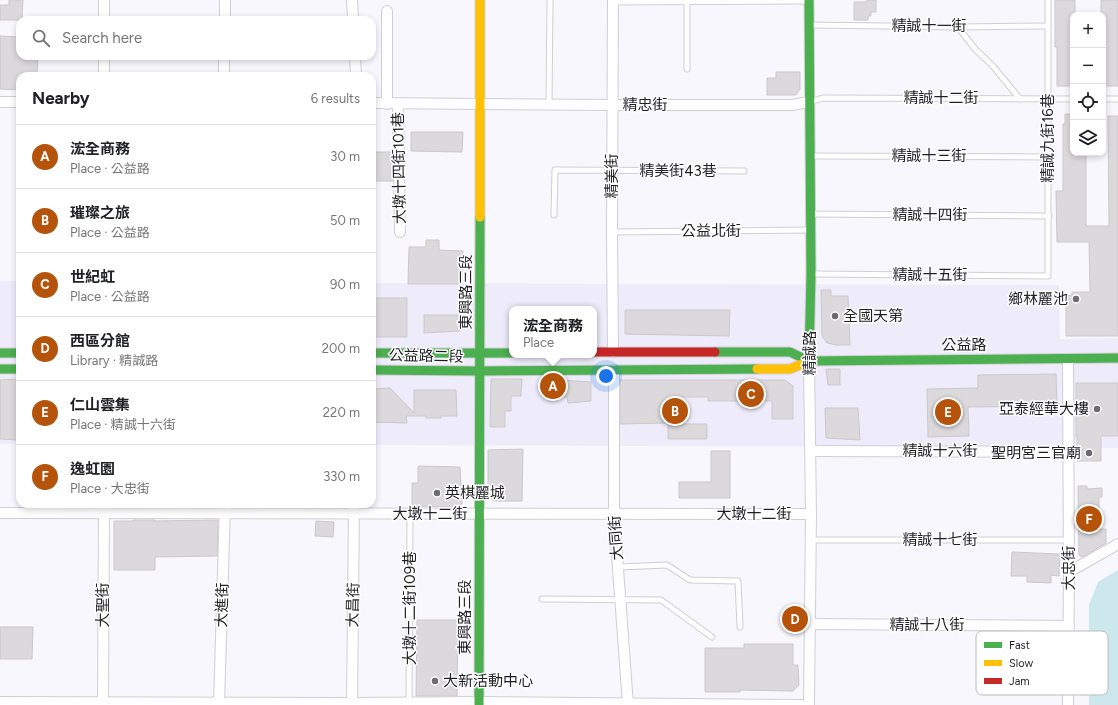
<!DOCTYPE html>
<meta charset="utf-8">
<style>
body{margin:0;font-family:Figtree,"Noto Sans TC",sans-serif;background:#f2f2f2;color:#202124}
.controls{position:absolute;right:12px;top:12px;display:grid;overflow:hidden;border-radius:8px;box-shadow:0 2px 6px #0003}
.controls button{width:36px;height:36px;display:grid;place-items:center;padding:0;border:0;border-bottom:1px solid #e0e0e0;background:#fff;color:#202124;font:20px sans-serif}
.you{position:absolute;left:606px;top:376px;width:14px;height:14px;margin:-10px;border:3px solid #fff;border-radius:50%;background:#1a73e8;box-shadow:0 0 0 6px #1a73e833}
.badge{display:grid;place-items:center;width:26px;height:26px;border-radius:50%;background:#b45309;color:#fff;font-size:13px;font-weight:700}
.pin{position:absolute;translate:-50% -50%;border:2px solid #fff;box-shadow:0 1px 4px #0006}
.popup{position:absolute;left:509px;top:306px;width:88px;height:52px;box-sizing:border-box;display:grid;place-content:center;border-radius:8px;background:#fff;filter:drop-shadow(0 1px 3px #0005);font-size:13px;white-space:nowrap;color:#757577}
.popup b{font-size:15px;color:#202124}
.popup::after{content:'';position:absolute;left:50%;top:100%;margin-left:-8px;border:8px solid transparent;border-top-color:#fff}
.list{margin:0;padding:0;list-style:none}
h2{display:flex;justify-content:space-between;align-items:center;height:52px;margin:0;padding:0 16px;font-size:17px}
h2 small{font-size:13px;font-weight:400;color:#757577}
.list li{display:grid;grid-template-columns:26px 1fr auto;gap:12px;align-items:center;box-sizing:border-box;height:64px;padding:0 16px;border-top:1px solid #e0e0e0}
.list b{display:block;font-size:15px;white-space:nowrap}
.list p{margin:0;font-size:13px;white-space:nowrap;color:#757577}
.list em{font-size:13px;font-style:normal;color:#757577}
.icon{flex:none;width:22px;height:22px;fill:none;stroke:currentColor;stroke-width:2;stroke-linecap:round;stroke-linejoin:round}
.map{position:relative;flex:none;width:1118px;height:705px;overflow:hidden}
.search{position:absolute;background:#fff;box-shadow:0 2px 6px #0003;left:16px;top:16px;width:360px;height:44px;display:flex;align-items:center;gap:10px;box-sizing:border-box;padding:0 14px;border-radius:12px;color:#757577;font-size:15px}
.panel{position:absolute;background:#fff;box-shadow:0 2px 6px #0003;left:16px;top:72px;width:360px;height:436px;border-radius:12px}
.map>svg:first-child{display:block}
.built{fill:#eeecfa;fill-rule:evenodd}
.water{fill:#cde8ec}
.building{fill:#dcd9dd;stroke:#cbc8cc}
.lines{fill:none;stroke-linecap:round;stroke-linejoin:round}
.lane-casing{stroke:#d0cfd5;stroke-width:7}
.street-casing{stroke:#d0cfd5;stroke-width:12}
.fast-casing{stroke:#d0cfd5;stroke-width:11}
.slow-casing{stroke:#d0cfd5;stroke-width:11}
.jam-casing{stroke:#d0cfd5;stroke-width:11}
.lane{stroke:#fefeff;stroke-width:5}
.street{stroke:#fefeff;stroke-width:10}
.fast{stroke:#4caf50;stroke-width:9}
.slow{stroke:#ffc107;stroke-width:9}
.jam{stroke:#c62828;stroke-width:9}
.poi-dot{fill:#6c6b71;stroke:#fff;stroke-width:1.5}
.labels{text-anchor:middle;dominant-baseline:central;stroke-width:3;stroke-linejoin:round;paint-order:stroke}
.street-label{font-size:15px;fill:#201f25;stroke:#fff}
.poi-label{font-size:15px;fill:#201f25;stroke:#fff;text-anchor:end}
.key{fill:#fff;stroke:#bcbcbe;stroke-width:1}
.key-label{font-size:11px;fill:#201f25}
</style>
<div class="map">
<svg width="1118" height="705" viewBox="0 0 1118 705">
<rect width="100%" height="100%" fill="#f8f7fd"/>
<g class="built">
<rect x="0" y="281" width="20" height="163"/>
<path d="M372,283L1059,285L1060,339L1118,338V448L372,445ZM512,309H594V355H512Z"/>
</g>
<path class="water" d="M1118,570V705H1089V605L1098,582Z"/>
<g class="building">
<path d="M9,0H23L22,20H0V5H9Z"/>
<path d="M867,0H876V12H871V16H868V20H854V2H867Z"/>
<path d="M1055,0H1075V15H1073V86H1057V47H1055Z"/>
<path d="M1101,0H1118V86H1103V14H1101Z"/>
<path d="M0,36L20,37V56H38L37,76H20V90L0,89Z"/>
<path d="M776,72H800V89L796,95H767V78H776Z"/>
<path d="M1065,114H1073V153H1086V226H1109L1108,116H1118V336H1066V296L1072,295V292H1090L1089,242H1057L1056,191H1063V124H1065Z"/>
<path d="M411,132H463L462,152L411,151Z"/>
<path d="M372,152H392L393,181H372Z"/>
<path d="M426,240H439V250L463,251L462,284H408L409,247H426Z"/>
<path d="M821,290H831V296H848L850,345H836L827,343L822,336Z"/>
<rect x="372" y="298" width="35" height="39"/>
<path d="M625,310H730L729,336L625,334Z"/>
<path d="M424,315H459L461,319L460,331L424,333Z"/>
<path d="M826,369H840V385H828Z"/>
<path d="M1056,374L1057,406L968,407L969,436L928,437L927,389L978,388V375Z"/>
<path d="M19,379L18,440L0,439V380Z"/>
<path d="M491,379H522L521,396H511V411H505V427H490Z"/>
<path d="M546,379H560V380L591,382V401L568,403L567,397H546Z"/>
<path d="M620,380H785L793,386V419H772V401H708V397H682L683,424H707V439H668V423L620,424Z"/>
<path d="M1076,383H1118V436H1101V461H1077V436H1076Z"/>
<path d="M390,388L414,413V390H456L457,416H441V418H426V416H406L407,423L372,422V389Z"/>
<path d="M825,408H858L860,440L826,438Z"/>
<path d="M523,449L522,501H494L488,496V450Z"/>
<path d="M711,451H730V498H679V482H711Z"/>
<path d="M418,466L460,467L462,504L456,507L412,506V483H418Z"/>
<path d="M1078,486H1087V489L1102,488V497H1099V529H1106V543L1082,557L1079,555Z"/>
<rect x="134" y="504" width="21" height="3"/>
<path d="M177,504H216L214,507H177Z"/>
<path d="M133,520H155V521L218,520L217,556L155,557V570H114V521H133Z"/>
<path d="M316,521L334,522L333,537L315,536Z"/>
<path d="M1012,552L1060,554L1059,576L1051,575V583L1027,582V576H1011Z"/>
<path d="M417,620H458L457,696H416Z"/>
<path d="M0,627H33L32,659H0Z"/>
<path d="M744,644H793V665H798L799,685L793,691L740,690V692H705V648H744Z"/>
</g>
<g class="lines">
<defs>
<g id="lane">
<path d="M613,2L808,1"/>
<path d="M687,2V69"/>
<path d="M810,25L958,27L1048,26"/>
<path d="M958,27L975,49L992,65L1020,99"/>
<path d="M1103,99H1118"/>
<path d="M810,102L823,98L1073,99"/>
<path d="M549,105L550,0"/>
<path d="M811,156L1048,157"/>
<path d="M811,214L1049,216"/>
<path d="M554,215L555,170L744,171"/>
<path d="M612,232L810,230"/>
<path d="M811,274L1048,276V0"/>
<path d="M811,540H1069"/>
<path d="M618,567L667,565L690,580L738,581L740,627"/>
<path d="M542,599L661,600L712,637"/>
<path d="M409,703L410,514"/>
</g>
<g id="street">
<path d="M104,0V20"/>
<path d="M352,0L353,20"/>
<path d="M613,0L612,232L613,352"/>
<path d="M225,20V0"/>
<path d="M104,56V76"/>
<path d="M355,56L356,76"/>
<path d="M224,76V56"/>
<path d="M0,102H20"/>
<path d="M372,103L613,105H792L809,102"/>
<path d="M387,104V11"/>
<path d="M398,104L400,232"/>
<path d="M1068,359L1069,572L1068,705"/>
<path d="M614,370V514L628,705"/>
<path d="M811,451L1069,452"/>
<path d="M0,513L811,514"/>
<path d="M1069,572L1118,544"/>
<path d="M810,624L1069,626"/>
<path d="M0,702L352,703L479,702L801,705"/>
<path d="M103,705L104,504"/>
<path d="M219,705L225,504"/>
<path d="M352,705L354,504"/>
<path d="M809,705L811,514L809,361"/>
</g>
<g id="fast">
<path d="M809,0L811,274L809,361"/>
<path d="M715,352H790L809,361L1118,358"/>
<path d="M0,353H20"/>
<path d="M372,353H512"/>
<path d="M0,369H20"/>
<path d="M372,370L479,371L757,369"/>
<path d="M479,705L480,217"/>
</g>
<g id="slow">
<path d="M480,217V0"/>
<path d="M757,369H790L809,361"/>
</g>
<path id="jam" d="M594,352H715"/>
</defs>
<use href="#lane" class="lane-casing"/>
<use href="#street" class="street-casing"/>
<use href="#fast" class="fast-casing"/>
<use href="#slow" class="slow-casing"/>
<use href="#jam" class="jam-casing"/>
<use href="#lane" class="lane"/>
<use href="#street" class="street"/>
<use href="#fast" class="fast"/>
<use href="#slow" class="slow"/>
<use href="#jam" class="jam"/>
</g>
<g class="poi-dot">
<circle cx="1076" cy="299" r="4"/>
<circle cx="835" cy="316" r="4"/>
<circle cx="1097" cy="409" r="4"/>
<circle cx="1089" cy="453" r="4"/>
<circle cx="437" cy="493" r="4"/>
<circle cx="435" cy="681" r="4"/>
</g>
<g class="labels">
<g class="street-label">
<text x="929" y="26">精誠十一街</text>
<text x="941" y="98">精誠十二街</text>
<text x="645" y="105">精忠街</text>
<text transform="translate(1048 138) rotate(-90)">精誠九街16巷</text>
<text x="929" y="156">精誠十三街</text>
<text transform="translate(399 168) rotate(-91)">大墩十四街101巷</text>
<text x="678" y="171">精美街43巷</text>
<text transform="translate(612 176) rotate(-90)">精美街</text>
<text x="930" y="215">精誠十四街</text>
<text x="711" y="231">公益北街</text>
<text x="930" y="275">精誠十五街</text>
<text transform="translate(466 292) rotate(-90)">東興路三段</text>
<text x="964" y="345">公益路</text>
<text transform="translate(810 353) rotate(-90)">精誠路</text>
<text transform="translate(426 356) rotate(1)">公益路二段</text>
<text x="940" y="451">精誠十六街</text>
<text x="430" y="514">大墩十二街</text>
<text x="754" y="514">大墩十二街</text>
<text transform="translate(616 538) rotate(-94)">大同街</text>
<text x="940" y="540">精誠十七街</text>
<text transform="translate(1069 568) rotate(-90)">大忠街</text>
<text transform="translate(103 605) rotate(-90)">大聖街</text>
<text transform="translate(222 605) rotate(-88)">大進街</text>
<text transform="translate(353 605) rotate(-89)">大昌街</text>
<text transform="translate(410 608) rotate(-90)">大墩十二街109巷</text>
<text transform="translate(465 617) rotate(-90)">東興路三段</text>
<text x="927" y="625">精誠十八街</text>
</g>
<g class="poi-label">
<text x="1068" y="299">鄉林麗池</text>
<text x="843" y="316" text-anchor="start">全國天第</text>
<text x="1089" y="409">亞泰經華大樓</text>
<text x="1081" y="453">聖明宮三官廟</text>
<text x="445" y="493" text-anchor="start">英棋麗城</text>
<text x="443" y="681" text-anchor="start">大新活動中心</text>
</g>
</g>
<rect x="976" y="631" width="132" height="64" rx="6" class="key"/>
<rect x="984" y="642" width="18" height="6" fill="#4caf50"/>
<rect x="984" y="660" width="18" height="6" fill="#ffc107"/>
<rect x="984" y="678" width="18" height="6" fill="#c62828"/>
<g class="key-label">
<text x="1009" y="649">Fast</text>
<text x="1009" y="667">Slow</text>
<text x="1009" y="685">Jam</text>
</g>
</svg>
<div class="controls">
<button>+</button>
<button>−</button>
<button><svg class="icon" aria-label="locate" viewBox="0 0 24 24"><circle cx="12" cy="12" r="6"/><path d="M12 2v4M12 18v4M2 12h4M18 12h4"/></svg></button>
<button><svg class="icon" aria-label="layers" viewBox="0 0 24 24"><path d="M12 4l9 5-9 5-9-5zM3 14l9 5 9-5"/></svg></button>
</div>
<div class="you"></div>
<div class="pin badge" style="left:553px;top:386px">A</div>
<div class="popup"><b>浤全商務</b>Place</div>
<div class="pin badge" style="left:675px;top:411px">B</div>
<div class="pin badge" style="left:751px;top:394px">C</div>
<div class="pin badge" style="left:795px;top:619px">D</div>
<div class="pin badge" style="left:948px;top:412px">E</div>
<div class="pin badge" style="left:1089px;top:519px">F</div>
<div class="search"><svg class="icon" aria-label="search" viewBox="0 0 24 24"><circle cx="10" cy="10" r="6"/><path d="M15 15l6 6"/></svg>Search here</div>
<section class="panel">
<h2>Nearby<small>6 results</small></h2>
<ul class="list">
<li><span class="badge">A</span><div><b>浤全商務</b><p>Place · 公益路</p></div><em>30 m</em></li>
<li><span class="badge">B</span><div><b>璀璨之旅</b><p>Place · 公益路</p></div><em>50 m</em></li>
<li><span class="badge">C</span><div><b>世紀虹</b><p>Place · 公益路</p></div><em>90 m</em></li>
<li><span class="badge">D</span><div><b>西區分館</b><p>Library · 精誠路</p></div><em>200 m</em></li>
<li><span class="badge">E</span><div><b>仁山雲集</b><p>Place · 精誠十六街</p></div><em>220 m</em></li>
<li><span class="badge">F</span><div><b>逸虹園</b><p>Place · 大忠街</p></div><em>330 m</em></li>
</ul>
</section>
</div>
